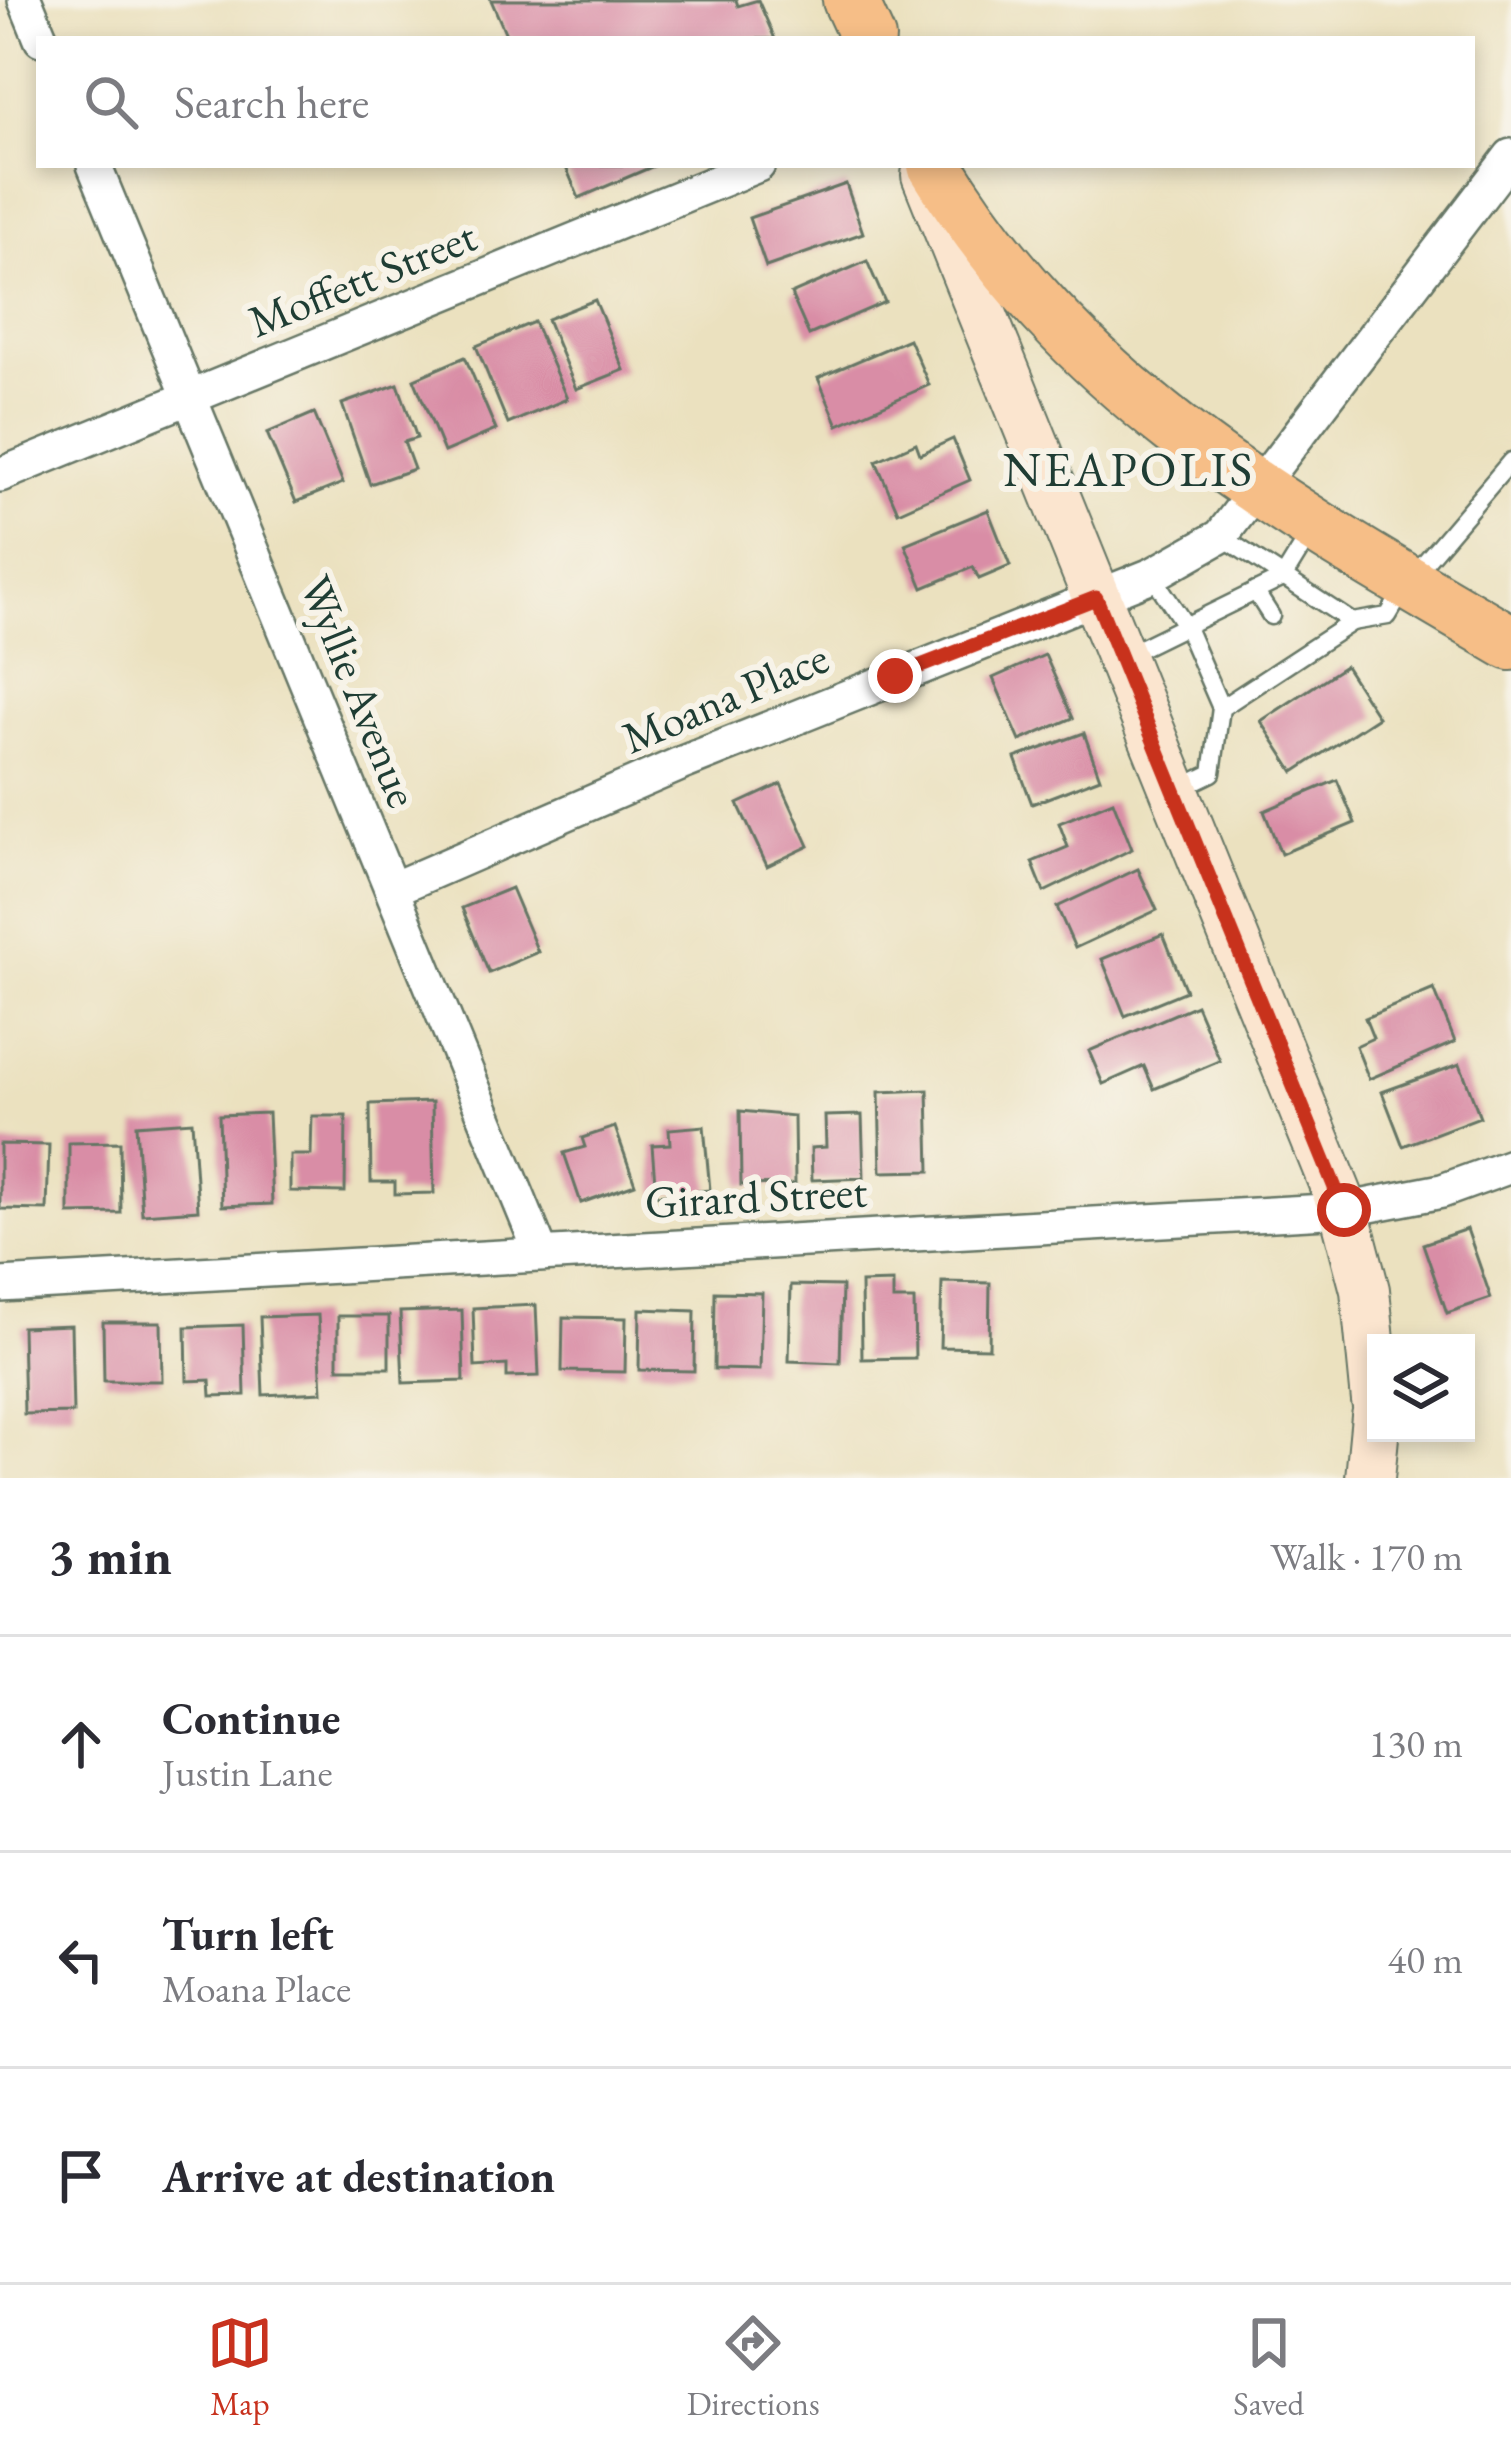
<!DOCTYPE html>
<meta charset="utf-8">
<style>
body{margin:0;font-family:"EB Garamond",serif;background:#f7f7f7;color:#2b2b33}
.controls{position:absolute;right:36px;bottom:36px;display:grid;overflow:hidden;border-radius:0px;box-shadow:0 6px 18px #0003}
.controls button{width:108px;height:108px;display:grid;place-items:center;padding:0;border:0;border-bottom:3px solid #e1e1e2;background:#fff;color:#2b2b33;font:60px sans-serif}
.stop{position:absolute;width:36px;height:36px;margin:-27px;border:9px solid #c8321e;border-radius:50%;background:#fff}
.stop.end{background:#c8321e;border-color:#fff;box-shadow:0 3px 12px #0008}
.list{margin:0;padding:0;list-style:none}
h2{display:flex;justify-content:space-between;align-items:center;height:156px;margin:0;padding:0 48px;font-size:51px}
h2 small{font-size:39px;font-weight:400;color:#7c7c81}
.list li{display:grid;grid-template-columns:78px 1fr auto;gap:36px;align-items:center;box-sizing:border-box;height:216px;padding:0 48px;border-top:3px solid #e1e1e2}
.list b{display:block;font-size:45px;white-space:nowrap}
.list p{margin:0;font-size:39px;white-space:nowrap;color:#7c7c81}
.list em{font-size:39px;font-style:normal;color:#7c7c81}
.icon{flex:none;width:66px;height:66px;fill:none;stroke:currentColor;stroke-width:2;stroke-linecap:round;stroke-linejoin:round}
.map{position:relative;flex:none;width:1511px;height:1478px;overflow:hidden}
.search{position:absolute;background:#fff;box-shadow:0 6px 18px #0003;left:36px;right:36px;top:36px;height:132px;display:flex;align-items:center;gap:30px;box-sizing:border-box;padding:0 42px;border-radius:0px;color:#7c7c81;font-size:45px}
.sheet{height:804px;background:#fff}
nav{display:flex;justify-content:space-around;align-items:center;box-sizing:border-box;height:168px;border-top:3px solid #e1e1e2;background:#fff;font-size:33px;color:#7c7c81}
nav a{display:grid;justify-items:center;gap:6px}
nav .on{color:#c8321e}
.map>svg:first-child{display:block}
.building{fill:#d98da6}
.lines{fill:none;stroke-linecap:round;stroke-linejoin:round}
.service-casing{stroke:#667665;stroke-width:21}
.minor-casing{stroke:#667665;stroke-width:38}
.secondary-casing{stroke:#667665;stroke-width:52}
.primary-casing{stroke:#667665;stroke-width:58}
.service{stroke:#fff;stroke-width:16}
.minor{stroke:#fff;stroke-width:33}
.secondary{stroke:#fbe5cf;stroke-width:48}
.primary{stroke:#f6be87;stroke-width:54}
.route{stroke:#c8321e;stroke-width:15}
.labels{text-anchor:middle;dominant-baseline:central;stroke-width:12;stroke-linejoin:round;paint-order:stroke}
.street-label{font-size:45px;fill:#1f3d34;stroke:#f7f3e8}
.neighbourhood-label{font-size:48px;letter-spacing:3px;fill:#1f3d34;stroke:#f7f3e8}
</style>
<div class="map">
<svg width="1511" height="1478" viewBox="0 0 1511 1478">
<rect width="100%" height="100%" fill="#f7f3e8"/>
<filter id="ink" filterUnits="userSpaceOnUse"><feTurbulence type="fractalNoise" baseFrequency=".00833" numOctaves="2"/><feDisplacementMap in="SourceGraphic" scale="24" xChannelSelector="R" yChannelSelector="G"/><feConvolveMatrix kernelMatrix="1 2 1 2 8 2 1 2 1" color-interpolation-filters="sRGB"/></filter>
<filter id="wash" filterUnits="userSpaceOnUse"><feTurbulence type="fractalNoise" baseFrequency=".004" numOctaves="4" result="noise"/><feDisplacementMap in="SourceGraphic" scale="48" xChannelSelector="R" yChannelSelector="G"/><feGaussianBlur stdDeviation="2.7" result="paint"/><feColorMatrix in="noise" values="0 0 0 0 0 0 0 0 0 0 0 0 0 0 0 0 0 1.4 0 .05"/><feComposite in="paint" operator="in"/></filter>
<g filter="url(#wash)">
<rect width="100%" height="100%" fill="#ebe1bf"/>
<g id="blocks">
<g class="building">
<path d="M491,0H736L738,6L758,0L775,39H508Z"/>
<path d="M565,165H656L579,198Z"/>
<path d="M846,184L863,233L766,267L749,218Z"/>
<path d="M867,261L885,302L809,335L791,294Z"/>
<path d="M595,300L624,370L576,389L547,319Z"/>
<path d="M534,322L567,399L508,424L476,346Z"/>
<path d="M909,339L929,385L838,425L818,378Z"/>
<path d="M465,357L496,430L444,452L414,379Z"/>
<path d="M398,384L417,438L404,442L414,469L370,484L342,404Z"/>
<path d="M314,413L343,483L296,502L267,433Z"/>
<path d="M953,439L970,480L898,512L876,461L916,443L920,454Z"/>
<path d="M988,510L1010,566L979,579L973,567L923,588L905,544Z"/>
<path d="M1045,655L1073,718L1020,741L993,678Z"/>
<path d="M1345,666L1378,717L1294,772L1261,721Z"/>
<path d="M1084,733L1100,778L1032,804L1015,758Z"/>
<path d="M1337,780L1355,823L1281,854L1264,811Z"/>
<path d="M781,784L809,846L767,866L738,804Z"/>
<path d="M1113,801L1132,849L1044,892L1032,862L1068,847L1059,823Z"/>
<path d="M1138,869L1157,910L1075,948L1057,907Z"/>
<path d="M511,888L538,952L489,973L462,908Z"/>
<path d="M1163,934L1186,991L1125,1016L1102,959Z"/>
<path d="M1434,989L1455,1042L1369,1079L1356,1046L1373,1038L1365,1018Z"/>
<path d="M1196,1005L1220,1061L1154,1089L1144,1066L1103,1084L1089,1051Z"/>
<path d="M1460,1064L1480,1117L1403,1146L1382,1092Z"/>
<path d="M928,1090L930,1171L881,1172L879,1092Z"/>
<path d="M432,1102L434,1193L395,1194V1182H371L370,1104Z"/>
<path d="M740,1111L794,1116L795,1184L741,1185Z"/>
<path d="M268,1113L272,1204L222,1206L219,1115Z"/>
<path d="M862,1115L864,1178L812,1180L811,1148L826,1147L825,1116Z"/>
<path d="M312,1116H346L345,1192L290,1191V1155H311Z"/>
<path d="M192,1121L198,1210L142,1214L136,1125Z"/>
<path d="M704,1126L710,1190L656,1195L652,1145L670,1144L669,1129Z"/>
<path d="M615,1127L635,1184L581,1203L564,1153L585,1147L582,1138Z"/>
<path d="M120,1142L121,1213L69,1214V1143Z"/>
<path d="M0,1144L49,1145L47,1210L0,1209Z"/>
<path d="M1467,1229L1491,1298L1447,1313L1423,1244Z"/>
<path d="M893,1282V1300H914L915,1358L862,1359L861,1283Z"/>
<path d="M942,1282L990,1283L989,1348L940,1347Z"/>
<path d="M791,1285L842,1286L840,1363L789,1361Z"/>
<path d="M715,1292L762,1293L760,1370L714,1369Z"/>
<path d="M536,1305L539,1376L507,1377V1365L475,1367L473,1308Z"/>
<path d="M640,1309L695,1311L694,1371L639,1370Z"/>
<path d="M462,1310L464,1381L403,1383L400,1312Z"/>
<path d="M318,1315L322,1392L263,1395L260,1317Z"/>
<rect x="338" y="1316" width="51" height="52"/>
<path d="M563,1317L626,1318L625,1372L562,1371Z"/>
<path d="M103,1322H161L162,1381H104Z"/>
<path d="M71,1325L73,1413L24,1414L22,1327Z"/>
<path d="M243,1325L245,1395L211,1396L210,1380L187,1381L186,1327Z"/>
</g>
</g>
</g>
<g filter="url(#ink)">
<use href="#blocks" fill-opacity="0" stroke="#667665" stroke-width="3"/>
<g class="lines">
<defs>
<g id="service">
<path d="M1221,536L1352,622"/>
<path d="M1152,575L1185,625L1221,708"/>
<path d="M1255,591L1271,616"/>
<path d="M1126,655L1283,578L1310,534"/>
<path d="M1179,789L1212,773L1221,708L1352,622L1388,616L1408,582L1511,461"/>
</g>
<g id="minor">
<path d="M25,0L41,39"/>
<path d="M94,165L541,1253"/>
<path d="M0,475L758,165"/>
<path d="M393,889L680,764L1152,575L1221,536L1511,156"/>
<path d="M0,1285L1344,1210L1442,1191L1511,1166"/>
</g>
<g id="secondary">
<path d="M926,175L1344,1210L1365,1290L1376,1401"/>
<path d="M1370,1478L1376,1416"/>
</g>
<g id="primary">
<path d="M850,0L868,39"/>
<path d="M935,165C1076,396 1284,510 1511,643"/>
</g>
</defs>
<use href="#service" class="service-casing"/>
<use href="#minor" class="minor-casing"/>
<use href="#secondary" class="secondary-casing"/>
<use href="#primary" class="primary-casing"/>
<use href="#service" class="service"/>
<use href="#minor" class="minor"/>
<use href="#secondary" class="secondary"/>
<use href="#primary" class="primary"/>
</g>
</g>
<g class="lines" filter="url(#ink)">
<path class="route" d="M895,676L1096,598L1344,1210"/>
</g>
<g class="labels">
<g class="street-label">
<text transform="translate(362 278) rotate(-22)">Moffett Street</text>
<text transform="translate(360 691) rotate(68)">Wyllie Avenue</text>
<text transform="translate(725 697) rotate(-23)">Moana Place</text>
<text transform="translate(756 1196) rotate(-3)">Girard Street</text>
</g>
<g class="neighbourhood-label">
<text x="1129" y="469">NEAPOLIS</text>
</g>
</g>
</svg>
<div class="controls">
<button><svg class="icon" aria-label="layers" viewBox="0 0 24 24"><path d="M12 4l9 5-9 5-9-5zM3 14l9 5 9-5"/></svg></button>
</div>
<div class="stop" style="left:1344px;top:1210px"></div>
<div class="stop end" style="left:895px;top:676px"></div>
<div class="search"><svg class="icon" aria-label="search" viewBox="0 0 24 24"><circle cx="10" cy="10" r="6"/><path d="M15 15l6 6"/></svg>Search here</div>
</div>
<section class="sheet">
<h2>3 min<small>Walk · 170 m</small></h2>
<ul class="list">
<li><svg class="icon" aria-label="ahead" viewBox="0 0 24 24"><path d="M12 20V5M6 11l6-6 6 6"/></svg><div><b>Continue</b><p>Justin Lane</p></div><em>130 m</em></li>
<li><svg class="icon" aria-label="left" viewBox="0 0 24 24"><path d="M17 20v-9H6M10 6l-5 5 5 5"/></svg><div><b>Turn left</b><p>Moana Place</p></div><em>40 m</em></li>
<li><svg class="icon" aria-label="arrive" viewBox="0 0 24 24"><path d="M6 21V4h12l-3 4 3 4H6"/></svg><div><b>Arrive at destination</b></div></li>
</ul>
</section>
<nav>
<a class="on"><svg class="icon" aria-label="map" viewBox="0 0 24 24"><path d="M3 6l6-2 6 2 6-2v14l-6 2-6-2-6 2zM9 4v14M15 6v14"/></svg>Map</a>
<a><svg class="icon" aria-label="directions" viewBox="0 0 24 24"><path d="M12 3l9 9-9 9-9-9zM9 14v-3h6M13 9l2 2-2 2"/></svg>Directions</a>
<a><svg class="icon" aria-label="saved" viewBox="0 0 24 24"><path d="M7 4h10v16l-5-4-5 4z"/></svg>Saved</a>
</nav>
